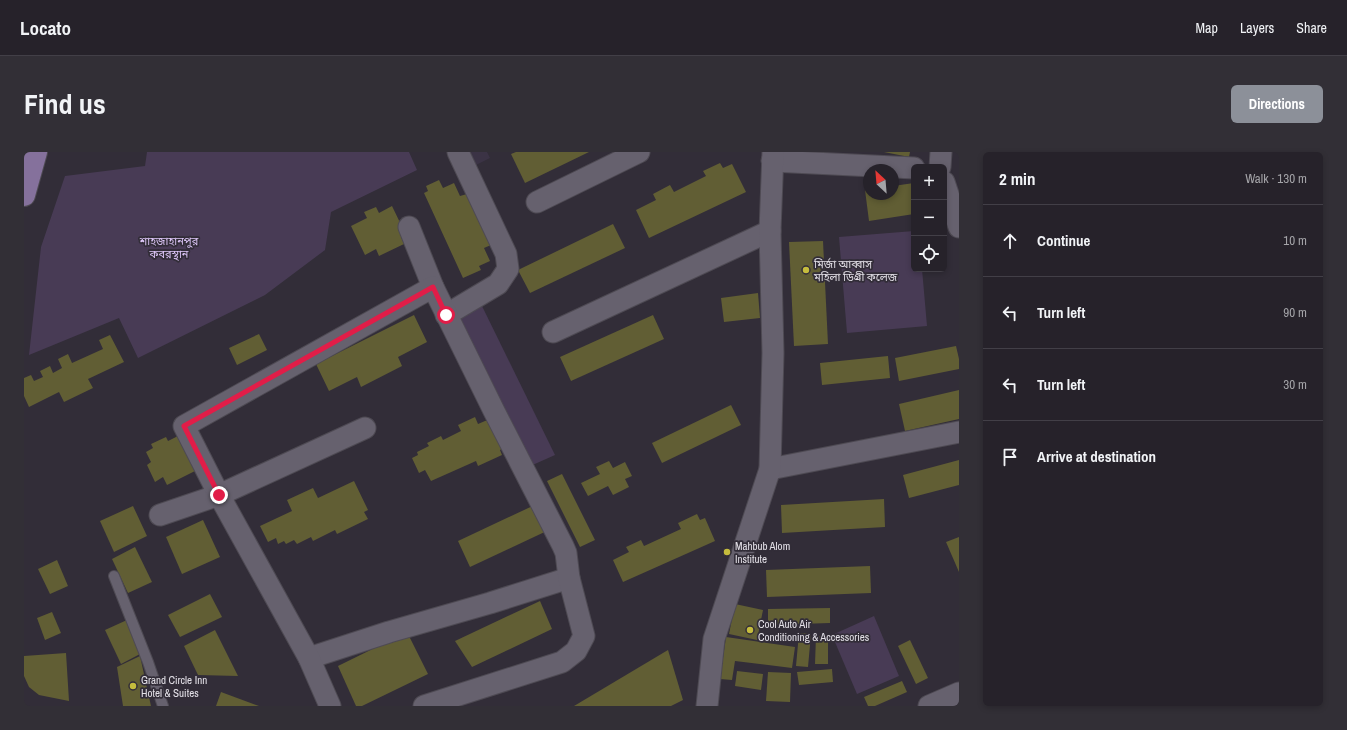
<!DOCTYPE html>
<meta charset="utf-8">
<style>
body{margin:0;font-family:"Archivo Narrow","Noto Sans Bengali",sans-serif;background:#322f36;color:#f1f3f6}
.controls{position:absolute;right:12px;top:12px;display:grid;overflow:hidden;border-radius:6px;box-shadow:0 2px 6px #0003}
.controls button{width:36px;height:36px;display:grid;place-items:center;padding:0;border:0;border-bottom:1px solid #423f47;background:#26222a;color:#f1f3f6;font:20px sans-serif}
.compass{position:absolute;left:839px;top:12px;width:36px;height:36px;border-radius:50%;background:#26222a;box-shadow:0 2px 6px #0003;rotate:334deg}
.stop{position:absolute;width:12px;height:12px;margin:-9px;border:3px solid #e11d48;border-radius:50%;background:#fff}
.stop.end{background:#e11d48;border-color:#fff;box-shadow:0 1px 4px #0008}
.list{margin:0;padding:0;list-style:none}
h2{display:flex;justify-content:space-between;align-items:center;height:52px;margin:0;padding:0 16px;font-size:17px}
h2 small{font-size:13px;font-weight:400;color:#a4a4a8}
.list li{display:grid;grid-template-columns:26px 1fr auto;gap:12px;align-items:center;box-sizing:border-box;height:72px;padding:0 16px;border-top:1px solid #423f47}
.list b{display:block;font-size:15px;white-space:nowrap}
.list em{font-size:13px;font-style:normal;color:#a4a4a8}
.icon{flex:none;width:22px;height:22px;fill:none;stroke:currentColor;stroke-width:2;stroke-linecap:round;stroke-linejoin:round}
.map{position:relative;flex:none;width:935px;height:554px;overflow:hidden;border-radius:6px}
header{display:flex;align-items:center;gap:24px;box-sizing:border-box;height:56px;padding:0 20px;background:#26222a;border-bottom:1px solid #423f47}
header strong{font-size:19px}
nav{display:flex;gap:22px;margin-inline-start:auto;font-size:14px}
.intro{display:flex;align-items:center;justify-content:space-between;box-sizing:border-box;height:96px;padding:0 24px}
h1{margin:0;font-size:28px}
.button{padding:10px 18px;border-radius:6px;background:#8c9099;color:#fff;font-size:14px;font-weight:700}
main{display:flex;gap:24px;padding:0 24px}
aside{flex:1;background:#26222a;border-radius:6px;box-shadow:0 2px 6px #0003}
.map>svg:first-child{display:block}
.built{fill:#3b3345}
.green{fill:#483b55}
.building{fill:#615e34}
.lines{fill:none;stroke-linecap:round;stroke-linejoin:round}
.service-casing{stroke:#4e4a53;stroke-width:12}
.minor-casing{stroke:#4e4a53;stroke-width:23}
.primary-casing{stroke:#4e4a53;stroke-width:24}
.service{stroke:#66616e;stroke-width:10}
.minor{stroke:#66616e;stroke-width:21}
.primary{stroke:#85719c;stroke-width:22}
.route{stroke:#e11d48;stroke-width:5}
.poi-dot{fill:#c5bc3d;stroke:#322d38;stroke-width:1.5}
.labels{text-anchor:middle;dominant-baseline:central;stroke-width:3.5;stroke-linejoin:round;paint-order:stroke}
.park-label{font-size:11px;fill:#dec7f9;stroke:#322d38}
.poi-label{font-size:11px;fill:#e3e0e7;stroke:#322d38;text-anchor:start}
</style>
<header>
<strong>Locato</strong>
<nav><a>Map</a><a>Layers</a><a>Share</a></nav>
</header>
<div class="intro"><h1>Find us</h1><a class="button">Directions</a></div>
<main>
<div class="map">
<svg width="935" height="554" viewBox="0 0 935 554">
<rect width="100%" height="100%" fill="#322d38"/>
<path class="built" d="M440,0H463L466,6L448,15Z"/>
<g class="green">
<path d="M123,0H385L393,18L307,60L301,98L241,143L114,206L95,166L5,203L17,95L41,24L121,14Z"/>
<path d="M890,79V117H898L903,174L823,181L815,85Z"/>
<path d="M457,152L531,303L504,315L434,163Z"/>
<path d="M850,464L875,524L833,542L808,483Z"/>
</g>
<g class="building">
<path d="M492,0H565L501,31L487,2Z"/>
<path d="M860,0H886L885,5Z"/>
<path d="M696,11L699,16L708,12L722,40L625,86L612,58L632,48L629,42L646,33L650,40L682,24L679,19Z"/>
<path d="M415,28L419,36L430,31L436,44L443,42L467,93L460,96L466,109L455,114L457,118L439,126L400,41L404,39L402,34Z"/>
<path d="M890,31V62L845,69L841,38L845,37V42H869V34Z"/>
<path d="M368,54L382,83L377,85L380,92L355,104L352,97L341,103L327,74L343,66L340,60L352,55L355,61Z"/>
<path d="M589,72L601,96L506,141L494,118Z"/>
<path d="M799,89L804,192L770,194L765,90Z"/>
<path d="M734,141L736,166L700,170L697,146Z"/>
<path d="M390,163L403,190L374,205L378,214L337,235L333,225L305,239L292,212Z"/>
<path d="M629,163L640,187L547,229L536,205Z"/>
<path d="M235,182L243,198L213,213L205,196Z"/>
<path d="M86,183L100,210L64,227L69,236L40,250L35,240L5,255L0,244V226L7,223L10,229L19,225L16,219L26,214L29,221L38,216L34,207L44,202L48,211L79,197L75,188Z"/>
<path d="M932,194L935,207V217L875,229L871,206Z"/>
<path d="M864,204L866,226L798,233L796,211Z"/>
<path d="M935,238V267L881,279L875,252Z"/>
<path d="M707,253L717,273L638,311L628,291Z"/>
<path d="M451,265L454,272L468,266L481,295L476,298L478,303L454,314L452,309L407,329L401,318L395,321L388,306L394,303L393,300L405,294L403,291L417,284L419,288L437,279L434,273Z"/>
<path d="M154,284L171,319L143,333L139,325L131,330L123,313L127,310L122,300L129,296L127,292L142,285L144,289Z"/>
<path d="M935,308V333L885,346L879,323Z"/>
<path d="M585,309L589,316L601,310L608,324L601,327L605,335L589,343L584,334L564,344L557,331L576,322L572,315Z"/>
<path d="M538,322L571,388L556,395L523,329Z"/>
<path d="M330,329L344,358L340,360L344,367L313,382L311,378L289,389L287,385L273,392L270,388L262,392L260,389L254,392L252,386L244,390L236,374L268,359L263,348L289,336L294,346Z"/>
<path d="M860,347L861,375L758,381L757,353Z"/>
<path d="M515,351L527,377L446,415L434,389Z"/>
<path d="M109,354L123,384L90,400L76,369Z"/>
<path d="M673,362L676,368L681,366L691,389L599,430L589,408L605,400L602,395L617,388L620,394L657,377L654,371Z"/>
<path d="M179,368L196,405L158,422L142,385Z"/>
<path d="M935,385V420L922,390Z"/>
<path d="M111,395L128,430L104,441L88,407Z"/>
<path d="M33,408L44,434L26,442L14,417Z"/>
<path d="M846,414L847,441L743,445L742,418Z"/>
<path d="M186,442L198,465L156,485L144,463Z"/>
<path d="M516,449L528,477L448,515L431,489Z"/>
<path d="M711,452L739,458L733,488L705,482Z"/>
<path d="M806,456V471L744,473V457Z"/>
<path d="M28,460L37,481L21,488L13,466Z"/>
<path d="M103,468L118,501L97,512L81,478Z"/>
<path d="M191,478L214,524L174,523L160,494Z"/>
<path d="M383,480L404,522L338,554H332L314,514Z"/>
<path d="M775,481L787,482L784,515L772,514Z"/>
<path d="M792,484L804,485V512H791Z"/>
<path d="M702,485L771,495L768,516L711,509L708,528L696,527Z"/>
<path d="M886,488L904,526L892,532L874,494Z"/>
<path d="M644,498L659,548L647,554H550Z"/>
<path d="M42,501L45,549L15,543L5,535L0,524V504Z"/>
<path d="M116,504L127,554H99L93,515Z"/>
<path d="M808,517L809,530L775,533L773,520Z"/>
<path d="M713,519L739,522L737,538L711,534Z"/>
<path d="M744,520L767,521L766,550L742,549Z"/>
<path d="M878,529L883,540L851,554H844L840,545Z"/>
<path d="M197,540L235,554H192Z"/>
</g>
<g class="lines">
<defs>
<path id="service" d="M90,424L124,510L139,554"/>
<g id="minor">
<path d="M748,9L890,16"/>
<path d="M916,15L917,0"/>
<path d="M920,30L935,75"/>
<path d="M513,50L615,0"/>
<path d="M385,75L409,135"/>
<path d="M422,163L474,132L484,117L482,102L434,0"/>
<path d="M529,180L746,79"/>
<path d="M746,317L935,280"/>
<path d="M136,363L195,343L341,276"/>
<path d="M285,506L365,480L466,451L545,426"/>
<path d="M306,554L285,506L195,343L160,274L409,135L470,259L539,394L542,401L545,426L560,484L552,499L538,510L400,554"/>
<path d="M683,554L690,487L746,317L749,201L746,79L749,0"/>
<path d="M905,554L935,541"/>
</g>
<path id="primary" d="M0,43L12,0"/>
</defs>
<use href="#service" class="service-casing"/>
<use href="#minor" class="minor-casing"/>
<use href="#primary" class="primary-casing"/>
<use href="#service" class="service"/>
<use href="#minor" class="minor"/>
<use href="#primary" class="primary"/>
</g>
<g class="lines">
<path class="route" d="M195,343L160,274L409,135L422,163"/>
</g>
<g class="poi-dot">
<circle cx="782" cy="118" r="4"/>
<circle cx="703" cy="400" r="4"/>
<circle cx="726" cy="478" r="4"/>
<circle cx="109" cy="534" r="4"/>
</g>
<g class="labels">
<g class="park-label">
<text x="145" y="89">শাহজাহানপুর<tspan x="145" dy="13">কবরস্থান</tspan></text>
</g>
<g class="poi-label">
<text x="790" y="112">মির্জা আব্বাস<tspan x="790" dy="13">মহিলা ডিগ্রী কলেজ</tspan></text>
<text x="711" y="394">Mahbub Alom<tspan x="711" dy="13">Institute</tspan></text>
<text x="734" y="472">Cool Auto Air<tspan x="734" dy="13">Conditioning &amp; Accessories</tspan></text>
<text x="117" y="528">Grand Circle Inn<tspan x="117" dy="13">Hotel &amp; Suites</tspan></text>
</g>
</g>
</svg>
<div class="controls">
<button>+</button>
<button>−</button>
<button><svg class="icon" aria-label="locate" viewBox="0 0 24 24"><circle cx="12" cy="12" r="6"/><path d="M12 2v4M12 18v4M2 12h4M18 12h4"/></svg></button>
</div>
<svg class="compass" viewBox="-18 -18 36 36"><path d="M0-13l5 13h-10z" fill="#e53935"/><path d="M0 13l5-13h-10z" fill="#a4a4a8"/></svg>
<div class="stop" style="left:422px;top:163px"></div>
<div class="stop end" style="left:195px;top:343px"></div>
</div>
<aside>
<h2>2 min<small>Walk · 130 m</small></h2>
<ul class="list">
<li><svg class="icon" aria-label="ahead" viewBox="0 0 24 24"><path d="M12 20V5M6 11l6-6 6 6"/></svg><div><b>Continue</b></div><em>10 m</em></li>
<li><svg class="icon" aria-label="left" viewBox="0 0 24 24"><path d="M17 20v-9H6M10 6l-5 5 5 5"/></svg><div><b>Turn left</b></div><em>90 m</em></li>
<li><svg class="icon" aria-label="left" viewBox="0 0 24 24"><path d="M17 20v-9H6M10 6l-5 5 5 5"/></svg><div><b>Turn left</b></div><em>30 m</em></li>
<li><svg class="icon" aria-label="arrive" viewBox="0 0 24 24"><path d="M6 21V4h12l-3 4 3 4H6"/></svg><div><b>Arrive at destination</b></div></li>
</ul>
</aside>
</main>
